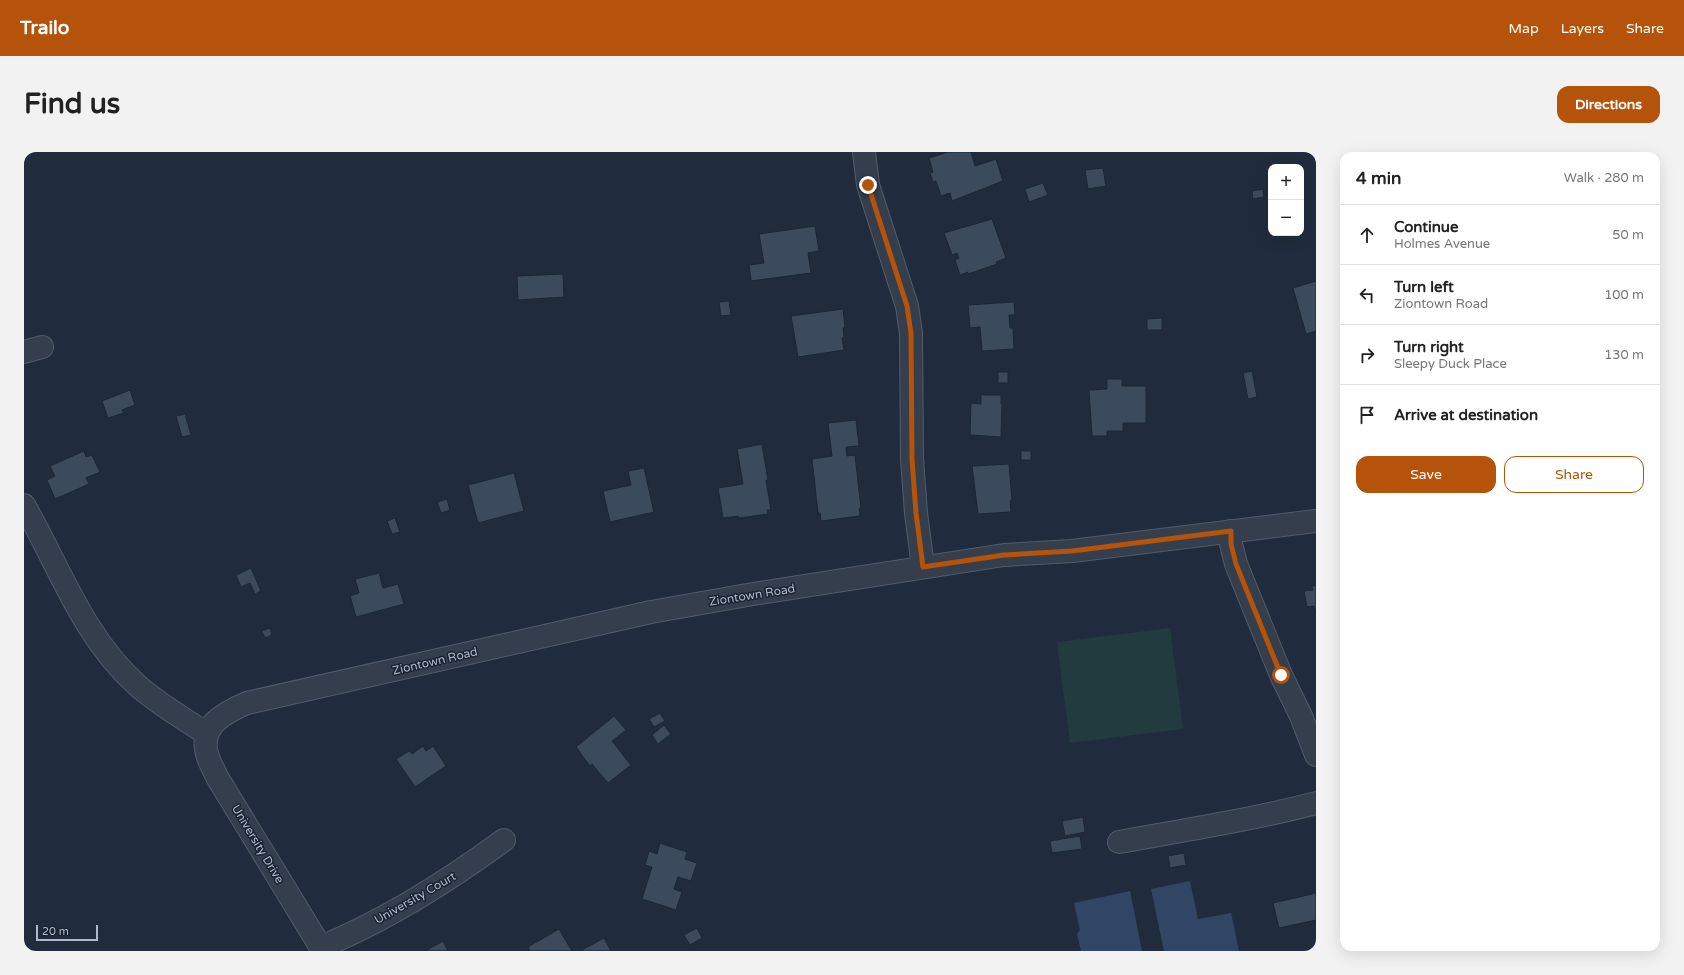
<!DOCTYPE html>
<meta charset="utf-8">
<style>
body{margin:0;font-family:"Varela Round",sans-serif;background:#f2f2f2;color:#222}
.controls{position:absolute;right:12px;top:12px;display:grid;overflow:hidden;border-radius:8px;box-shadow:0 4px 16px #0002}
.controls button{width:36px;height:36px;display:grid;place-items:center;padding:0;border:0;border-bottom:1px solid #e0e0e0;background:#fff;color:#222;font:20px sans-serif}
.scale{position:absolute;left:12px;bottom:10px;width:62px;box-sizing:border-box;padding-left:4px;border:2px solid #afb9c9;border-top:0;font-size:11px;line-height:14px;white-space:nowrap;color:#afb9c9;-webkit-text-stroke:3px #1a2332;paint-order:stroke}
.stop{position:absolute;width:12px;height:12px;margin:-9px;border:3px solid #b45309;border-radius:50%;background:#fff}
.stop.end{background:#b45309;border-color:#fff;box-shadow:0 1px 4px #0008}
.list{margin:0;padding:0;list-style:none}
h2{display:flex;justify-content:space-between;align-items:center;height:52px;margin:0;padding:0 16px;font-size:17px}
h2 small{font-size:13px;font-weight:400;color:#767676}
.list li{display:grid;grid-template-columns:26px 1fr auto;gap:12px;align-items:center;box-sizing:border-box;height:60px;padding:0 16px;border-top:1px solid #e0e0e0}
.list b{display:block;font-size:15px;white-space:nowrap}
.list p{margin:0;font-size:13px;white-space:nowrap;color:#767676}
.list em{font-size:13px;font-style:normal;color:#767676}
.actions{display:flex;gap:8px;padding:12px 16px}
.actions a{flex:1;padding:9px 0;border:1px solid #b45309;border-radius:12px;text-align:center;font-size:14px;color:#b45309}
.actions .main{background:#b45309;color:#fff}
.icon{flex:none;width:22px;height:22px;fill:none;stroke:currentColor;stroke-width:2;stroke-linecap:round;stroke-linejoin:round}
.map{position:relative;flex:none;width:1292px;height:799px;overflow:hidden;border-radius:12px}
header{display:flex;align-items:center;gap:24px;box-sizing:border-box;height:56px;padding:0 20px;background:#b45309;color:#fff}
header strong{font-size:19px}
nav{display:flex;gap:22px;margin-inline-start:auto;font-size:14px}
.intro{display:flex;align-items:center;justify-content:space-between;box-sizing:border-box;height:96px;padding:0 24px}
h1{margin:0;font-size:28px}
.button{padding:10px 18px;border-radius:12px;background:#b45309;color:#fff;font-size:14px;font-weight:700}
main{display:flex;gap:24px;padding:0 24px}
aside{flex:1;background:#fff;border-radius:12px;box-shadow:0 4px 16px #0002}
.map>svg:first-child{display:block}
.green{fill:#223b3e}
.water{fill:#314564}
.building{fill:#3c4a5d;stroke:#1c2534}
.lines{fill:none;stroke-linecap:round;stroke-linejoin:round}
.street-casing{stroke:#525c6b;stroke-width:24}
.street{stroke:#343e4d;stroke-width:22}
.route{stroke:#b45309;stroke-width:5}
.labels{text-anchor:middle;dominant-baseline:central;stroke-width:3;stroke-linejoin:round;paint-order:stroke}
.street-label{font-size:12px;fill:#afb9c9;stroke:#1a2332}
</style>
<header>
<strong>Trailo</strong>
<nav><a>Map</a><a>Layers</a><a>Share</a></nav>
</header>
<div class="intro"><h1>Find us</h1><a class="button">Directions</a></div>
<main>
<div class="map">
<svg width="1292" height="799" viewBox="0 0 1292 799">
<rect width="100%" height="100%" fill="#202c3d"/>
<path class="green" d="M1146,476L1159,577L1046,591L1033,490Z"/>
<g class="water">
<path d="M1166,729L1174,767L1207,761L1215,799H1140L1127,737Z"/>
<path d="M1106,739L1118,799H1057L1053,782L1056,778L1050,751Z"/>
</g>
<g class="building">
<path d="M924,0H947L951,14L972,7L979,29L928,49L926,41L917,44L912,29L909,30L906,21L909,20L905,6Z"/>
<path d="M1079,16L1082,34L1064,37L1061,18Z"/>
<path d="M1019,31L1024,43L1005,50L1001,37Z"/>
<path d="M1239,37L1240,45L1229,47L1228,39Z"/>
<path d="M968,67L982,106L972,110L973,112L944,122V120L936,123L931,108L935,106L933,101L928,103L920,81Z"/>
<path d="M791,74L795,99L784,101L787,121L727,129L725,113L740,111L735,82Z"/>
<path d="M539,122L540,145L494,148L493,124Z"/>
<path d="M1292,129V179L1282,182L1269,136Z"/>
<path d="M705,149L707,163L697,164L695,150Z"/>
<path d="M990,150L991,163H985L986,176H989L990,197L958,199L956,175L946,176L944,153Z"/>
<path d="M819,157L821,175L819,176L820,185L818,186L820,198L774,205L767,164Z"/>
<path d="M1138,166V178H1123V167Z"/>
<path d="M1228,219L1233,245L1224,247L1219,221Z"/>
<rect x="974" y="220" width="10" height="11"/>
<path d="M1083,227H1098V234H1122V271H1099V279H1083V284H1068L1065,238L1083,237Z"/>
<path d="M106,238L111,253L98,258L100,261L84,266L78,249Z"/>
<path d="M957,243H977V252H978L977,285L946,283L947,251L957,252Z"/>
<path d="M161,262L167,283L158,285L152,264Z"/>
<path d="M832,268L835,294L822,295L823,304L831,303L837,356L835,357L836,364L797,369L796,361H794L788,307L808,304L804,271Z"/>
<path d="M738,292L744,328H742L747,358H743L744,362L715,366L714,364L699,366L694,336L719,332L713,297Z"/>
<path d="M60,299L62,305L68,303L76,320L62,326L65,332L31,347L23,328L31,324L26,314Z"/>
<rect x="997" y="299" width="10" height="9"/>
<path d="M985,312L988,348L986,349L987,360L954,362L948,314Z"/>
<path d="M620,316L630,360L586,370L579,339L607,333L604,319Z"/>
<path d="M490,321L500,359L454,371L444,333Z"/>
<path d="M423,347L426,358L417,361L413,350Z"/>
<path d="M371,366L376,380L368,382L363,369Z"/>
<path d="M227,416L237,439L231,442L226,431L217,435L212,423Z"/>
<path d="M355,421L359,436L374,432L380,452L332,465L326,444L335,441L331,427Z"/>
<path d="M1292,433V458L1291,459L1290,454L1283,455L1280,439L1289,438L1288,434Z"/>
<path d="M246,476L248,483L241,486L238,479Z"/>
<path d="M636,561L641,569L630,575L625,567Z"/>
<path d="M590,564L602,578L588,589L607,613L584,631L568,612L566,614L552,595Z"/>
<path d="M640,573L647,582L634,592L628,583Z"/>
<path d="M399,594L402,599L409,594L422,614L391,635L372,607L385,599L388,602Z"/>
<path d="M1059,665L1061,680L1041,684L1038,669Z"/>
<path d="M1056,684L1058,697L1028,701L1026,689Z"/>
<path d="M636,691L663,700L661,707L673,711L667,729L654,725L650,737L658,740L652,758L618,747L628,715L621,713L625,699L633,702Z"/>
<path d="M1160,701L1162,713L1146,716L1144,704Z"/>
<path d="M1292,741V768L1255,776L1249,751Z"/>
<path d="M673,776L678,786L666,793L660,783Z"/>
<path d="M535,777L548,799H506L504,795Z"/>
<path d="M580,786L587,799H558V798Z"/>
<path d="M419,789L424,799H401Z"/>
</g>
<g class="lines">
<defs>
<g id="street">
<path d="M840,0L844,33L883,154L887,181L888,307L892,361L899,415"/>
<path d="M0,200L18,195"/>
<path d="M0,353C35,414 59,485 113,533C134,552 159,566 183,582"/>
<path d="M1207,379V392L1212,412L1257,523L1277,564L1292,603"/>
<path d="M1095,690C1161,678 1227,668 1292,651"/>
<path d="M297,795C361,769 424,729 480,688"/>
<path d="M299,799L193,625C190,618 185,610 183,602C175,573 202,560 223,551L627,460L729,442L980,403L1048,399L1292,369"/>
</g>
</defs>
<use href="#street" class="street-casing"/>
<use href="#street" class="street"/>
</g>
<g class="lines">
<path class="route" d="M844,33L883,154L887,181L888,307L892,361L899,415L980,403L1048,399L1207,379V392L1212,412L1257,523"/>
</g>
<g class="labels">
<g class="street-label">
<text transform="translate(728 443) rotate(-9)">Ziontown Road</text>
<text transform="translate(411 509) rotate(-13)">Ziontown Road</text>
<text transform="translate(234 692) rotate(59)">University Drive</text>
<text transform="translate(391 746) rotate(-30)">University Court</text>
</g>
</g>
</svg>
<div class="controls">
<button>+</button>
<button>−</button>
</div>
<div class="scale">20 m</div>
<div class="stop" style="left:1257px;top:523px"></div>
<div class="stop end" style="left:844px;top:33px"></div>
</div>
<aside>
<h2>4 min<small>Walk · 280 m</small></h2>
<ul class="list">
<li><svg class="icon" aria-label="ahead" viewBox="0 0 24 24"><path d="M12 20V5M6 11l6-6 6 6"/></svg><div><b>Continue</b><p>Holmes Avenue</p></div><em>50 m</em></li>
<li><svg class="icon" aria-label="left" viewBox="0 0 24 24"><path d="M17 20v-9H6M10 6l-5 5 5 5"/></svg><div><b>Turn left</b><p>Ziontown Road</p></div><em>100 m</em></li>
<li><svg class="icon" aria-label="right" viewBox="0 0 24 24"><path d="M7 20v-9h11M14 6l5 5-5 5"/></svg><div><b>Turn right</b><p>Sleepy Duck Place</p></div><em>130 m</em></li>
<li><svg class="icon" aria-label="arrive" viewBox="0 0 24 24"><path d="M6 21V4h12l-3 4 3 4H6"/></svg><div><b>Arrive at destination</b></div></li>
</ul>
<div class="actions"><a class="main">Save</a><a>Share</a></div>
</aside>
</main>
